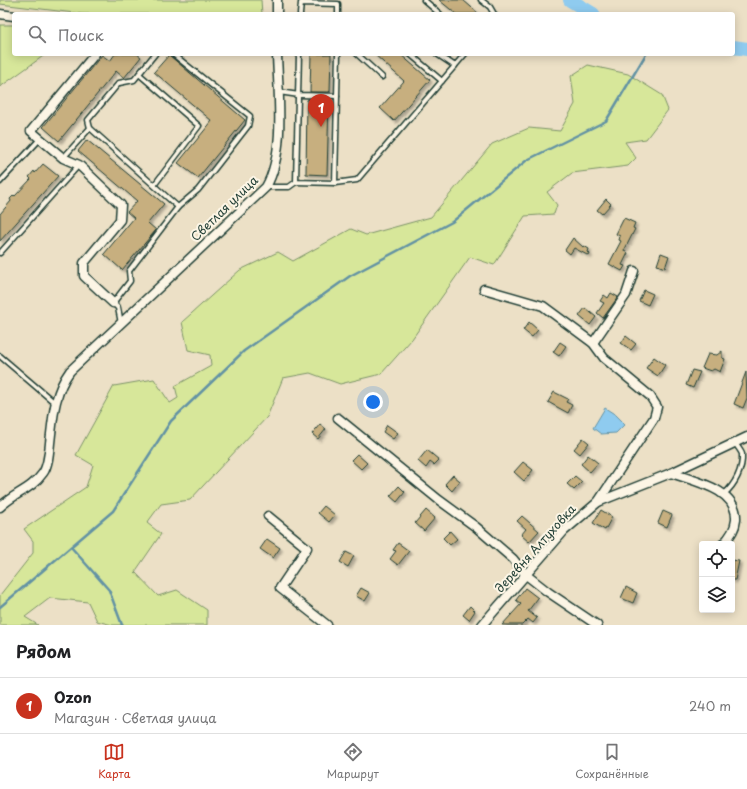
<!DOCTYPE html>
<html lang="ru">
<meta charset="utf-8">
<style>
body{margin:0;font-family:"Playpen Sans",sans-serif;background:#f6f6f6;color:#202124}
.controls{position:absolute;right:12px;bottom:12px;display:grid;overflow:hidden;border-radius:4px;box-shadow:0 2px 10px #0003}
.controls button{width:36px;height:36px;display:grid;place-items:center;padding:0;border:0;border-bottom:1px solid #e0e0e0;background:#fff;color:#202124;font:20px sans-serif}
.you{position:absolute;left:373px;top:402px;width:14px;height:14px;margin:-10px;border:3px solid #fff;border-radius:50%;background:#1a73e8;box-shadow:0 0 0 6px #1a73e833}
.badge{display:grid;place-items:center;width:26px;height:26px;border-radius:50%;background:#c8321e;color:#fff;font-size:13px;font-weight:700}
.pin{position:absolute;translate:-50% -33px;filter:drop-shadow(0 1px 2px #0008)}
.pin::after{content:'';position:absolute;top:21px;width:14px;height:12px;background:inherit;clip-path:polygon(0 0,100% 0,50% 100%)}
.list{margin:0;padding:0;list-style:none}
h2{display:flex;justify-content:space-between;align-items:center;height:52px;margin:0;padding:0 16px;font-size:17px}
h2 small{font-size:13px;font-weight:400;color:#757577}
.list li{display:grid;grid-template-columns:26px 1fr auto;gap:12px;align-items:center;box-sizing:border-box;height:56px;padding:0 16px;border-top:1px solid #e0e0e0}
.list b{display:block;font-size:15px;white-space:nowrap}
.list p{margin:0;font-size:13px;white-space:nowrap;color:#757577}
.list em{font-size:13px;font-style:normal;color:#757577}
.icon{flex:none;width:22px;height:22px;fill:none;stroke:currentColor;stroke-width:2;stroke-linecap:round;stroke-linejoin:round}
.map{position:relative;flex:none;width:747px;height:625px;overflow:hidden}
.search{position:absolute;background:#fff;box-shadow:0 2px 10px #0003;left:12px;right:12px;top:12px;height:44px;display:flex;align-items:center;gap:10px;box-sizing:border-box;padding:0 14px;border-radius:4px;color:#757577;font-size:15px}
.sheet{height:108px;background:#fff}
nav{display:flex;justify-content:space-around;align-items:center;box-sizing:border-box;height:56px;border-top:1px solid #e0e0e0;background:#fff;font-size:11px;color:#757577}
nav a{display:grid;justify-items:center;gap:2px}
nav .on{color:#c8321e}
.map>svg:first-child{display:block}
.green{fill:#d7e79a;stroke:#7b9267}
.water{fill:#8fcbef;stroke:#6292a4}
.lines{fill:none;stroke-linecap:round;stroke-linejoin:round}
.stream{stroke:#6292a4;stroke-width:2.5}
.river{stroke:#8fcbef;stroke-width:14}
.building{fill:#c7af7f;stroke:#1f3d34;filter:url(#shadow)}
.lane-casing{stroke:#1f3d34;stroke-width:7}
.street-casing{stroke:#1f3d34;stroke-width:11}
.lane{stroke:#fcf5e5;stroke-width:4}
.street{stroke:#fcf5e5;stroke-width:8}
.labels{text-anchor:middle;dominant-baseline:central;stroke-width:4;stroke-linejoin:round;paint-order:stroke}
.street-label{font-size:12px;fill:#1f3d34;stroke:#fcf5e5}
</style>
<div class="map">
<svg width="747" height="625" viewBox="0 0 747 625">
<defs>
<filter id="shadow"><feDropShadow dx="2.5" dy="2.5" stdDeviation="1" flood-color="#0004"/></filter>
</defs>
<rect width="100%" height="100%" fill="#ece0c6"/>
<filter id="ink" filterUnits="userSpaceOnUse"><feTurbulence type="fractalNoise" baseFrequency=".025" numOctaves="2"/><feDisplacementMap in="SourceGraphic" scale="8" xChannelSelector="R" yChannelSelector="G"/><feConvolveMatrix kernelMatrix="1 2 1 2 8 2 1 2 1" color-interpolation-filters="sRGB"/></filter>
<g filter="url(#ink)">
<g class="green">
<path d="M0,0H261L262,14H83L0,4Z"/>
<path d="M0,25H14V54H46L0,87Z"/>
<path d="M588,65L628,74L662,95L668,110L646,139L625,142L636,158L628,166L572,173L547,192L557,205L554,214L525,216L494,265L470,257L412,339L381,374L340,384L310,373L283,378L267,417L190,500L161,504L147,523L161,534L135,572L158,596L177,590L207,610V625H112L97,621L88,602L50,598L25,617L38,625H0V595L33,553V541L24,529L86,487L93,465L76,455L114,386L154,379L170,403L178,398L175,386L211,366L210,355L188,350L182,322L240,270L278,252L293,261L351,229L366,235L431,217L492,144L529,128L560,131L575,104L571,76Z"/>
</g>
<path class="water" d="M605,408L616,415L625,424L616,433L601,434L593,428Z"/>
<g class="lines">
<g class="stream">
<path d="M71,547L109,590L122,625"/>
<path d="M0,607L113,511L171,421L244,351L350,276L452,222L527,160L606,121L646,54"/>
</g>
<g class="river">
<path d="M570,0L593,14"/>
<path d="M733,47L747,49"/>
</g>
</g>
<g class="building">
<path d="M439,0H463L479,14H456Z"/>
<path d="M115,54H137L141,57L124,78L116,71L59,141L43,127L102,55L110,61Z"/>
<path d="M311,54H331L330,91L329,92H310Z"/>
<path d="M374,54H400L430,80L394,121L380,108L404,81Z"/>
<path d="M169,55L245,120L198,178L178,163L212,121L154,72Z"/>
<path d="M310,99H329L327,175L306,174L307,100Z"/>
<path d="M87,140L164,204L148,223L156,230L122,270L104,254L134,218L127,212L137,201L78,151Z"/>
<path d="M43,164L58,176L0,241V214L11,201L10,199L14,195L15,196L31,179L29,177L34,171L35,173Z"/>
<path d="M606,199L611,204L602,214L597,210Z"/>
<path d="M624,218L635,223L633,228L635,229L624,251L628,253L622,265L625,266L622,271L609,264L621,241L619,240L620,236L616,234Z"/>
<path d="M573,238L583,247L584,246L589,249L588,252L590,254L589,256L574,248L570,254L565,250Z"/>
<path d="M661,253L669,256L665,268L657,265Z"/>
<path d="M644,290L653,294L648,305L639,301Z"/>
<path d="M611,293L618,297L603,318L597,313L604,303L600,301L604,295L608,298Z"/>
<path d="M585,308L596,317L590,325L579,316Z"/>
<path d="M529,322L538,330L532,337L523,330Z"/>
<path d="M626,336L636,344L631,350L621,343Z"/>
<path d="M560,342L566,346L559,356L553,352Z"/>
<path d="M722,351V358L725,359L720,372L714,369L711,371L702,368L708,354L717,355Z"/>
<path d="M654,357L665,365L658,376L646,368Z"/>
<path d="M692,370L700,372L693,388L686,385Z"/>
<path d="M746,372L747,398L743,408L734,404Z"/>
<path d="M554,392L568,399L566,402L572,405L568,413L548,402Z"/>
<path d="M320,424L326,429L318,439L312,434Z"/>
<path d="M387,425L398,433L393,439L383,432Z"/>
<path d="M583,438L589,443L580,454L574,449Z"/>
<path d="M427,450L439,460L434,465L430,462L426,468L418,461Z"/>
<path d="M357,454L367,463L361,469L351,460Z"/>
<path d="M588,455L598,463L590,472L581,464Z"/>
<path d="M523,462L533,470L524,481L514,472Z"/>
<path d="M453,475L460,481L452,491L445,484Z"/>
<path d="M575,476L582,482L574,490L567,484Z"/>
<path d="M399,486L405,492L397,502L390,496Z"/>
<path d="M324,506L335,515L329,522L318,513Z"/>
<path d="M426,510L435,518L424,531L415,523Z"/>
<path d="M601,510L612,517L605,530L593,523Z"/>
<path d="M663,511L672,515L667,527L658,523Z"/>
<path d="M522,516L539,531L529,542L521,535L526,529L517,521Z"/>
<path d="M450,531L457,539L450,545L443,538Z"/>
<path d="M267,539L280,548L273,558L260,549Z"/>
<path d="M398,543L409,551L398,565L390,559L396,551L393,550Z"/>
<path d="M346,552L354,556L348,567L340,562Z"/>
<path d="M732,560L739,561L735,580H732Z"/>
<path d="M626,587L637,593L633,603L621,598Z"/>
<path d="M361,588L370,593L365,601L356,596Z"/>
<path d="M525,588L538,598L528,611L537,618L533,623L528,619L522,625H502L521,604L516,600Z"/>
<path d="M470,606L475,611L469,620L463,615Z"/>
</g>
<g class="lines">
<defs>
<g id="lane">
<path d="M424,0L440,14"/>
<path d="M481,0L490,7L494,14"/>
<path d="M300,14L301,3L338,4V14"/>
<path d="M173,54L250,116L248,126L198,190L178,207"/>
<path d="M299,54L296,182L335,183L337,96"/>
<path d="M357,54L382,77"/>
<path d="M410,54L442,81"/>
<path d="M437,54L455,66"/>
<path d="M139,74L199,126L155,184"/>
<path d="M279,92L299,95L337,96L338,54"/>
<path d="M63,158L90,128"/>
<path d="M0,182L40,139"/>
<path d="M335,183L357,180L465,54"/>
<path d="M266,187H289L296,182"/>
<path d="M0,253L79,165"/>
<path d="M121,323L118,308L113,303L130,281L129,271L178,207L90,128L88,120L119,83L134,80L155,54"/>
<path d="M0,356L55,403"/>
<path d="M724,494C735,485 743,469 742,454C741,451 737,446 735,443"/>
</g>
<g id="street">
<path d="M277,0V14"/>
<path d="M0,14L14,16"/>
<path d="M95,54L31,131L63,158L79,165L121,205L120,220L84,263V276L113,303"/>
<path d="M593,343L626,295L634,271"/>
<path d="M338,418L439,500L476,527L513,559L525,574L548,592L597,625"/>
<path d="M671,473C694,481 738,489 736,520C735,530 730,537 723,544"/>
<path d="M598,502L671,473L747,437"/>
<path d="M0,507C13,494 32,489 43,473C48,466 49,453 50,443C53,417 54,393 70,371L266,187C286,152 278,93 277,54"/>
<path d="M268,516L307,548L280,588L327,625"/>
<path d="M482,625L564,531L598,502L654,418L657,407L650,396L604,358L593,343L543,306L484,289"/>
</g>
</defs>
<use href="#lane" class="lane-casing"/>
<use href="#street" class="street-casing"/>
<use href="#lane" class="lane"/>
<use href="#street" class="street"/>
</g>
</g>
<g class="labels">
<g class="street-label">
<text transform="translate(224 208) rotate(-44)">Светлая улица</text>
<text transform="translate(535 548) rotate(-48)">деревня Алтуховка</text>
</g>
</g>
</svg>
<div class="controls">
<button><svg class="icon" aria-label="locate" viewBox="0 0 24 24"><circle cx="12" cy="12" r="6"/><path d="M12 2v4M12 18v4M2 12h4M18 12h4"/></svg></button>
<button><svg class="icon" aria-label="layers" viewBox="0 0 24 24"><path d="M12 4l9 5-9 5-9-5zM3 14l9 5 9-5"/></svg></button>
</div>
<div class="you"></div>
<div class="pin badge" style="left:321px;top:127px">1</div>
<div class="search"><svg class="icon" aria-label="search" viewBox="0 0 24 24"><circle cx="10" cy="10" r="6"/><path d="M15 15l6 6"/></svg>Поиск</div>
</div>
<section class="sheet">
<h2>Рядом<small></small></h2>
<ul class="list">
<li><span class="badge">1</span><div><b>Ozon</b><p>Магазин · Светлая улица</p></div><em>240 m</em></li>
</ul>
</section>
<nav>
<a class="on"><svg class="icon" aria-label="map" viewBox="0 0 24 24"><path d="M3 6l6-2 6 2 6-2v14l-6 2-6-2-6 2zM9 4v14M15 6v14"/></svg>Карта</a>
<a><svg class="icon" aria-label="directions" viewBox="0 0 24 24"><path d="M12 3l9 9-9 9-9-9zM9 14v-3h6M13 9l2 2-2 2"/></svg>Маршрут</a>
<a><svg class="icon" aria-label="saved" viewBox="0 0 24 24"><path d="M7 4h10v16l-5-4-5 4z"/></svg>Сохранённые</a>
</nav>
